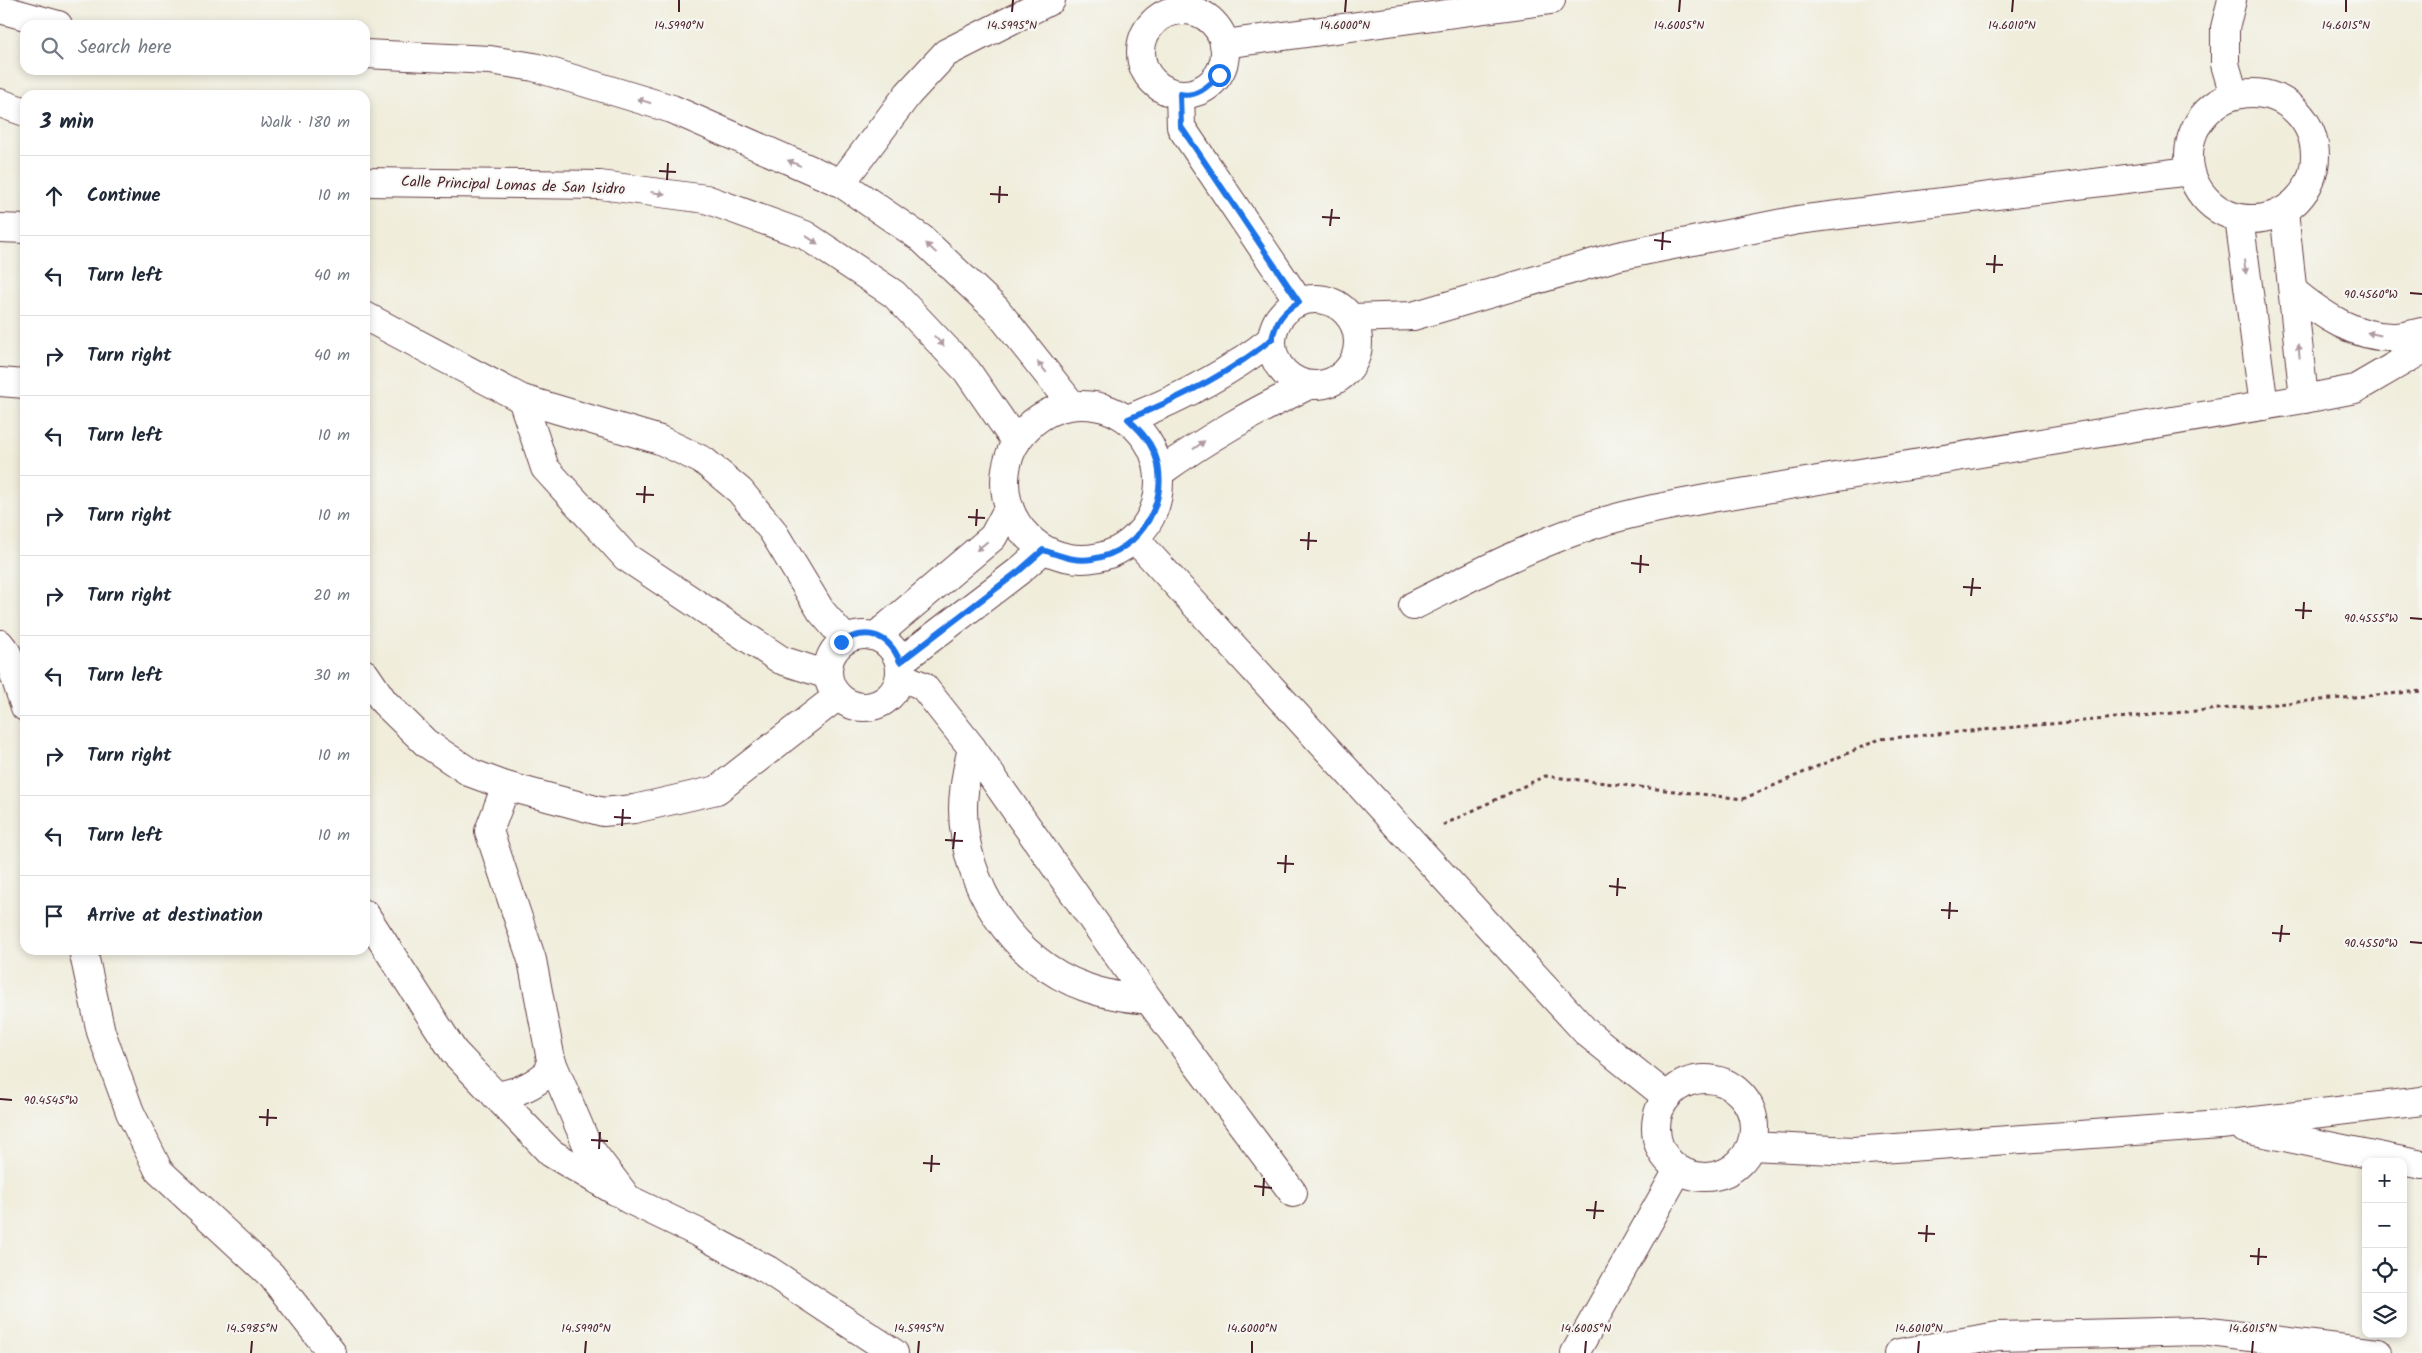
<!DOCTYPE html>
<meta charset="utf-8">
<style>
body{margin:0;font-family:Kalam,sans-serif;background:#f2f2f3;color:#1f2937}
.controls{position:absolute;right:15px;bottom:15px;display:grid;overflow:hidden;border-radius:10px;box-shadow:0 2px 8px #0003}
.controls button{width:45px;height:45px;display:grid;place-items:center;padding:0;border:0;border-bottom:1px solid #e0e1e3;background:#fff;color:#1f2937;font:25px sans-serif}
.stop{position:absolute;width:15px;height:15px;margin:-11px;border:4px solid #1a73e8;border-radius:50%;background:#fff}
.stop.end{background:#1a73e8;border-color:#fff;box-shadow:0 1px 5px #0008}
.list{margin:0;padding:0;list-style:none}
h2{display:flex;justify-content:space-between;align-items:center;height:65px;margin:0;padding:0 20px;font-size:21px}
h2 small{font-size:16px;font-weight:400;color:#747a83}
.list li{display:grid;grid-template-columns:32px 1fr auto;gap:15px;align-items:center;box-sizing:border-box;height:80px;padding:0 20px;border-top:1px solid #e0e1e3}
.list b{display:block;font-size:19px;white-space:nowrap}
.list em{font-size:16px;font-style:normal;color:#747a83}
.icon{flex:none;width:28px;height:28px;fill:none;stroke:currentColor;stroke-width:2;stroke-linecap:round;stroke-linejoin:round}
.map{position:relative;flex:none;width:2422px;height:1353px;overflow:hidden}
.search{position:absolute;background:#fff;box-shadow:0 2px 8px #0003;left:20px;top:20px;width:350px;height:55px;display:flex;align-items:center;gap:12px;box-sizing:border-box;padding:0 18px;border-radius:15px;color:#747a83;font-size:19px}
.panel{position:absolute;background:#fff;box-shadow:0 2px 8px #0003;left:20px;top:90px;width:350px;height:865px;border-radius:15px}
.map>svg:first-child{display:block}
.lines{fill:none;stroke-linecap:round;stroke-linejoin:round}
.street-casing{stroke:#633e45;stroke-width:30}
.secondary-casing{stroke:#633e45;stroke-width:30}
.path{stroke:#633e45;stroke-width:3;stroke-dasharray:4 4;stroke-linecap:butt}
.street{stroke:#fff;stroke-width:28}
.secondary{stroke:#fff;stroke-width:28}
.oneway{fill:#ae9aa0}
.route{stroke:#1a73e8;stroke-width:6}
.ticks{fill:none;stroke:#4a1f2b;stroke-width:2}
.labels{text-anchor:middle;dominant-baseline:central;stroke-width:4.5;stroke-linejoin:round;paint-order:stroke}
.street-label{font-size:15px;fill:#4a1f2b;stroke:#f6f6f2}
.ticks-label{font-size:12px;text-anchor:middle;fill:#4a1f2b;stroke:#f6f6f2;stroke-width:4.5;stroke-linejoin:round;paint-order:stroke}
</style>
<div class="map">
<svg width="2422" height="1353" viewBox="0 0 2422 1353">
<rect width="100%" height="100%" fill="#f6f6f2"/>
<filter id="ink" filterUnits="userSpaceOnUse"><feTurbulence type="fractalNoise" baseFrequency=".02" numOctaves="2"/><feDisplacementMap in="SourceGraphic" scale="10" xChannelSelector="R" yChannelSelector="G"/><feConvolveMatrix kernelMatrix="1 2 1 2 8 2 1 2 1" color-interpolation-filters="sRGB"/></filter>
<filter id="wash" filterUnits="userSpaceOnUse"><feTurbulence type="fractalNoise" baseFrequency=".0096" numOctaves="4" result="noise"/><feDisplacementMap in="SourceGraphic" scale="20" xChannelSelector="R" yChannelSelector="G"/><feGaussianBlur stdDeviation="1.12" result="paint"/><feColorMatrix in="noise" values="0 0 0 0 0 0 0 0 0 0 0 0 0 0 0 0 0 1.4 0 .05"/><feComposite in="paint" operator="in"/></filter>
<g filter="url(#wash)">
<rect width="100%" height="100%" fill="#f0eddb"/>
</g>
<g filter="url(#ink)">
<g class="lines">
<defs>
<g id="street">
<path d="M2232,0L2225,28V64L2234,95"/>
<path d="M0,9L58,25"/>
<circle cx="1183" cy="52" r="42"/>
<path d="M1224,44L1551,0"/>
<path d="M365,54L490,60L534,67L672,109L841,183L921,238L996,309L1072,405"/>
<circle cx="2252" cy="156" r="63"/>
<path d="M1180,94L1181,127L1299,302"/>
<path d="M0,103L25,112"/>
<path d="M365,182L600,185L706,199L805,235L894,294L967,371L1016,442"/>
<path d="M841,183L908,94L946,53L1051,0"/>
<path d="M2284,211L2304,399"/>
<path d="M2239,218L2264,406"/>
<path d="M0,228L25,229"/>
<path d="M2293,291C2322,315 2356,338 2395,337C2404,337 2413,334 2422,332"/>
<circle cx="1315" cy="342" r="43"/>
<path d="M365,316L522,399L660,440L704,461L740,491L772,530L821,611L846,640"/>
<path d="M1351,318L1413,316L1618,256L1798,220L2190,171"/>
<path d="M0,382L25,384"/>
<path d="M522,399L545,468L626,557L781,660L828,675"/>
<circle cx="1082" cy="482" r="77"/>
<path d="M1128,419C1178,399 1230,373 1272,339"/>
<path d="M1159,473C1209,437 1253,412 1309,385"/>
<path d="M1135,539L1586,1032L1667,1097"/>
<path d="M1413,606C1467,579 1521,550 1578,530C1621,514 1667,506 1711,498L2304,399L2355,389L2422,350"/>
<circle cx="864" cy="671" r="36"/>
<path d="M876,636L993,537L1009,507"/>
<path d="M900,662L1019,571L1043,550"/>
<path d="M365,674L384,702L426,743L471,773L506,786L603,812L634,809L717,790L838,696"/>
<path d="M900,676L923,686L972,748L1149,1000L1293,1193"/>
<path d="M972,748C967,769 963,788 963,809C963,884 1013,962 1085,987C1106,995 1127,998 1149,1000"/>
<path d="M506,786L489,831L532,960L551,1060L587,1145L628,1199L699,1233L768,1270L894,1353"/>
<path d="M365,914L454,1052L551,1153L617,1192"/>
<circle cx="1705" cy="1128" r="49"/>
<path d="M496,1096C519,1092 533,1086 550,1071L551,1060"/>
<path d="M2245,1129L2422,1165"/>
<path d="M1751,1146L1853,1151L2221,1125L2422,1101"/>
<path d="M1575,1353L1678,1170"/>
<path d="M1899,1353L1998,1336L2202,1331L2378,1353"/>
</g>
<g id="secondary">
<path d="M0,644L7,653L25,707"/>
<path d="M83,950L101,1032L130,1112L159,1171L271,1275L332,1353"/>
</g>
</defs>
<use href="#street" class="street-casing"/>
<use href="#secondary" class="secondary-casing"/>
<path class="path" d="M1443,825L1545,776L1743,799L1880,739L2422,691"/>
<use href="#street" class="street"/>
<use href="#secondary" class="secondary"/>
</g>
<defs><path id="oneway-solid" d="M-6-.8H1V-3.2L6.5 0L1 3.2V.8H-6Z" transform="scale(1.25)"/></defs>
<g class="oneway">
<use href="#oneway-solid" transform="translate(644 101) rotate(-163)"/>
<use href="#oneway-solid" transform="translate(794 163) rotate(-156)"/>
<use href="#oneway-solid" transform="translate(658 193) rotate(7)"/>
<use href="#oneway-solid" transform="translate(812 240) rotate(33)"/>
<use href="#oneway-solid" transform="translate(931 248) rotate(-137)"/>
<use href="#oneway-solid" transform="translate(2245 267) rotate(82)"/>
<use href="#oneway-solid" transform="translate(2374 334) rotate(-168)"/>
<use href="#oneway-solid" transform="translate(939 341) rotate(46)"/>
<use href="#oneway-solid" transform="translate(2299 351) rotate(-95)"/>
<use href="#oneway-solid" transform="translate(1042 367) rotate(-129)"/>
<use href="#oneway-solid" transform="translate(1199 445) rotate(-36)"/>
<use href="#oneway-solid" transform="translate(982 546) rotate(140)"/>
</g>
</g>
<g class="lines" filter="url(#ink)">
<path class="route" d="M841,642C867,627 889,634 900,662L1019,571L1043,550C1059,555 1074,562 1092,559C1141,552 1173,498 1154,452C1148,438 1138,429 1128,419C1178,399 1230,373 1272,339C1276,321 1283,311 1299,302L1181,127L1180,94C1196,98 1209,86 1219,75"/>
</g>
<path class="ticks" d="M679,12V0M1012,12L1013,0M1345,12L1346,0M1679,12L1680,0M2012,12L2013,0M2346,12V0M659,171L676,172M667,180L668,163M990,194L1008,195M999,203L1000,186M1322,217L1340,218M1330,226L1332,209M1654,240L1671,242M1662,250L1663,232M1986,264L2003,265M1994,273L1995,255M2410,293L2422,294M636,494L654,495M644,503L645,486M968,517L985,518M976,526L977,509M1300,540L1317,541M1308,550L1309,532M1631,563L1649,565M1640,573L1641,555M1963,587L1981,588M1971,596L1973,578M2295,610L2312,611M2410,618L2422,619M2303,619L2304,602M614,817L631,818M622,826L623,809M945,840L963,841M953,849L955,832M1277,863L1294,864M1285,873L1286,855M1609,886L1626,888M1617,896L1618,878M1941,910L1958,911M1949,919L1950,902M2272,933L2290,934M2280,942L2282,925M2410,942L2422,943M0,1099L12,1100M259,1117L277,1118M267,1126L268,1109M591,1140L608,1141M599,1149L600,1132M923,1163L940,1164M931,1172L932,1155M1254,1186L1272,1188M1263,1196L1264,1178M1586,1210L1604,1211M1594,1219L1596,1201M1918,1233L1935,1234M1926,1242L1927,1225M2250,1256L2267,1257M2258,1265L2259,1248M251,1353L252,1341M585,1353L586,1341M918,1353L919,1341M1252,1353V1341M1585,1353L1586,1341M1918,1353L1919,1341M2252,1353L2253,1341"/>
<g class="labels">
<g class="street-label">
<text transform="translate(513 186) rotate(2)">Calle Principal Lomas de San Isidro</text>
</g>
</g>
<g class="ticks-label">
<text x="679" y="29">14.5990°N</text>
<text x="1012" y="29">14.5995°N</text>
<text x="1345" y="29">14.6000°N</text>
<text x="1679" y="29">14.6005°N</text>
<text x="2012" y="29">14.6010°N</text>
<text x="2346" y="29">14.6015°N</text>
<text x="2371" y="298">90.4560°W</text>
<text x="2371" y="622">90.4555°W</text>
<text x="2371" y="947">90.4550°W</text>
<text x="51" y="1104">90.4545°W</text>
<text x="252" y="1332">14.5985°N</text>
<text x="586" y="1332">14.5990°N</text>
<text x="919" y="1332">14.5995°N</text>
<text x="1252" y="1332">14.6000°N</text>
<text x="1586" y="1332">14.6005°N</text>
<text x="1919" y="1332">14.6010°N</text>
<text x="2253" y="1332">14.6015°N</text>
</g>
</svg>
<div class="controls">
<button>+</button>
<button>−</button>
<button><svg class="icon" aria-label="locate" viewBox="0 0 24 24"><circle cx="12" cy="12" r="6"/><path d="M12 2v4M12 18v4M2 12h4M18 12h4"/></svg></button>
<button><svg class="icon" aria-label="layers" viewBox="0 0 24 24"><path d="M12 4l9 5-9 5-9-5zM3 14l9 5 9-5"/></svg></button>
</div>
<div class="stop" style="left:1219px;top:75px"></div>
<div class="stop end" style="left:841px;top:642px"></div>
<div class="search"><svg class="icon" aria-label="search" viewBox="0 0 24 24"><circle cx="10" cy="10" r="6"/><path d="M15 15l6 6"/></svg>Search here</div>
<section class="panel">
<h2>3 min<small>Walk · 180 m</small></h2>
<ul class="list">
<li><svg class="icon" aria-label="ahead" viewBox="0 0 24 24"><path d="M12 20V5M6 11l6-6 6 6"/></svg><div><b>Continue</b></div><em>10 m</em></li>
<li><svg class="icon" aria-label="left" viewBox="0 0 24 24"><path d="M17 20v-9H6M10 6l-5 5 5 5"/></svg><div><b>Turn left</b></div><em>40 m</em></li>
<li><svg class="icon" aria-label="right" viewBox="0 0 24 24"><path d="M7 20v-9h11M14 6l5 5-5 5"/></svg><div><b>Turn right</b></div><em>40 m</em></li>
<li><svg class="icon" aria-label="left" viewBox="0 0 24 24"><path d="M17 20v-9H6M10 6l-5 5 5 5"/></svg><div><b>Turn left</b></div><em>10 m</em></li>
<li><svg class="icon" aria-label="right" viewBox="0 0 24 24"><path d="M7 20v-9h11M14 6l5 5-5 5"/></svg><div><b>Turn right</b></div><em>10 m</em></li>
<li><svg class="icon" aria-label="right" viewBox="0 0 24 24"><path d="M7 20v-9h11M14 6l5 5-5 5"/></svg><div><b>Turn right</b></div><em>20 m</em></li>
<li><svg class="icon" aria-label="left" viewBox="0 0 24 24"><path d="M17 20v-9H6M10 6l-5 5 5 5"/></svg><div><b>Turn left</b></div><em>30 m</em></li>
<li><svg class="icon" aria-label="right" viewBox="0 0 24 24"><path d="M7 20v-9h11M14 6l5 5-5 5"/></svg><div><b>Turn right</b></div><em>10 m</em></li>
<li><svg class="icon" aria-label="left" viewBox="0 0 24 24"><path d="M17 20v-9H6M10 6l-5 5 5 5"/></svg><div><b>Turn left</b></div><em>10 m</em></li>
<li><svg class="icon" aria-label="arrive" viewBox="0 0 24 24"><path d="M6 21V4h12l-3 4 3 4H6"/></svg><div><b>Arrive at destination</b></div></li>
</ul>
</section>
</div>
